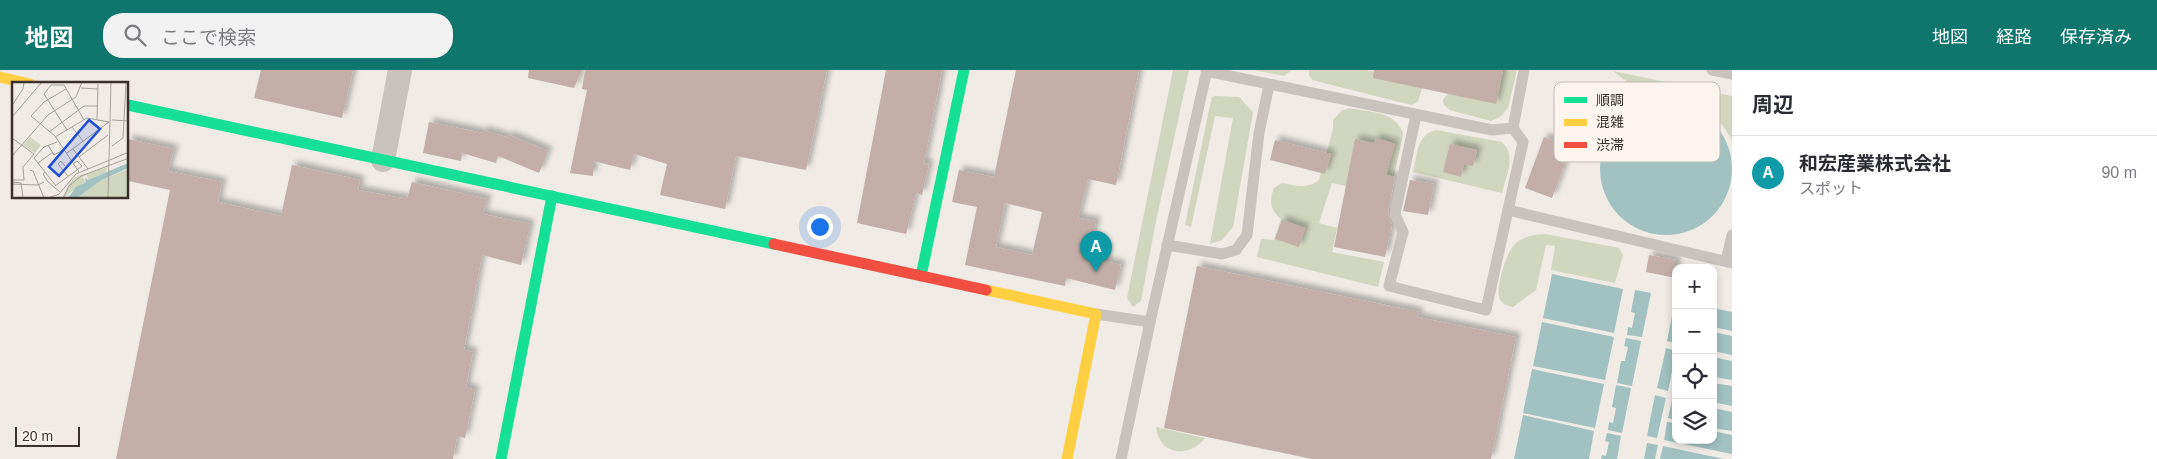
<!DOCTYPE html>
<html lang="ja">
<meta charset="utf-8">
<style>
body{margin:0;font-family:Arial,"Noto Sans JP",sans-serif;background:#f2f2f3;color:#2b2b33}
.controls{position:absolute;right:15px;bottom:15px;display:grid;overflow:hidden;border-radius:10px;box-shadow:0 2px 8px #0003}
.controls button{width:45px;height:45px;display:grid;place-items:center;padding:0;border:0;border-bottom:1px solid #e1e1e2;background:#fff;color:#2b2b33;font:25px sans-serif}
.scale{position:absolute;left:15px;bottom:12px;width:65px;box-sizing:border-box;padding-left:5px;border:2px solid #3b302b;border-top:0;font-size:14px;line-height:18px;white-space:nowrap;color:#3b302b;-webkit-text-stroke:4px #fbf5ee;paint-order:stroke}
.you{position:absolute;left:819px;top:156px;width:18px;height:18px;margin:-12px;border:4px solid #fff;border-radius:50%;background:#1a73e8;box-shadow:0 0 0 8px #1a73e833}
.badge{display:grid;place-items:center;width:32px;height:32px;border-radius:50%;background:#0f766e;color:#fff;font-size:16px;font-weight:700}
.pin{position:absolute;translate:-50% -41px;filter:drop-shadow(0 1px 2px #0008)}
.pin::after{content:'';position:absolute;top:26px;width:18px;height:15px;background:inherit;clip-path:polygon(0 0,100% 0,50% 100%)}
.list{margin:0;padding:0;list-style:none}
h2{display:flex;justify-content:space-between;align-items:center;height:65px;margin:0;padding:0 20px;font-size:21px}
h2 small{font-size:16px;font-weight:400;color:#7c7c81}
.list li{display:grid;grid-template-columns:32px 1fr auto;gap:15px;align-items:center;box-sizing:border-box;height:75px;padding:0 20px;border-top:1px solid #e1e1e2}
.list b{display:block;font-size:19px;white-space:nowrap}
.list p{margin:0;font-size:16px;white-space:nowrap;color:#7c7c81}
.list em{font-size:16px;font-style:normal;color:#7c7c81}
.icon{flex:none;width:28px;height:28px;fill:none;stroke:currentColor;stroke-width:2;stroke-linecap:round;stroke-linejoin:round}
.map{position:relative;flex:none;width:1732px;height:389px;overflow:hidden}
header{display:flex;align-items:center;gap:30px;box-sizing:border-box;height:70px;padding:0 25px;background:#0f766e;color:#fff}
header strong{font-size:24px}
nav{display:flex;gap:28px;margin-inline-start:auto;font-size:18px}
.search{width:350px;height:45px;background:#f2f2f3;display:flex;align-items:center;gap:12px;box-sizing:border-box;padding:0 18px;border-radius:20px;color:#7c7c81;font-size:19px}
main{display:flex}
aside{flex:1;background:#fff}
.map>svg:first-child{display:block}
.green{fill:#d1d6bf}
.water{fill:#a1c2c1}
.building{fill:#c3afa7;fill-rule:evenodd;filter:url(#shadow)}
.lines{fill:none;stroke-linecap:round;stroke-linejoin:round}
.lane{stroke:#c9c3be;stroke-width:11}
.street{stroke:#c9c3be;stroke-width:24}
.fast{stroke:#16e098;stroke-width:11}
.slow{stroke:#ffcf43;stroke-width:11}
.jam{stroke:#f24e42;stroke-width:11}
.inset-road{fill:none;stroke:#a8a09b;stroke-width:1}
.view{fill:#1d4ed8;fill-opacity:0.15;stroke:#1d4ed8;stroke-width:2.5}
.inset-edge{fill:none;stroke:#3b302b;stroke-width:2.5}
.key{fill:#fbf5ee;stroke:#c1bab4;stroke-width:1}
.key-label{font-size:14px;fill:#3b302b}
</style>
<header>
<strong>地図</strong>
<div class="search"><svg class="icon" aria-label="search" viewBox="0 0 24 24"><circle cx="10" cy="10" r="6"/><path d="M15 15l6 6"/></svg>ここで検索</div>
<nav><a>地図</a><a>経路</a><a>保存済み</a></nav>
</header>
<main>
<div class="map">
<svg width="1732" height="389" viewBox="0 0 1732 389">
<defs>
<filter id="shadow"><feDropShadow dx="4.5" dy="-4.5" stdDeviation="2.5" flood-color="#0004"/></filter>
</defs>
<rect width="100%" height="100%" fill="#f0ebe5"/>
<g class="green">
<path d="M1173,0H1189L1156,151L1141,231L1133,237L1127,228Z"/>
<path d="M1254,0H1292L1284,6Z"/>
<path d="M1309,0H1366L1424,12L1418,32L1411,35L1312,10L1309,5Z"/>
<path d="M1501,0H1517L1508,38L1500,47L1491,51L1450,40L1444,35L1443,30L1450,21Z"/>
<path d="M1613,1L1732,26V71C1717,39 1685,22 1651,30Z"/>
<path d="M1215,26L1239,27L1253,42L1233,157L1222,170L1210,174L1233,48L1215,46L1191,157L1185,155L1209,40L1212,27Z"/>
<path d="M1349,38C1369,42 1397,41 1403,64L1390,125L1332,113L1319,153L1337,158L1332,182L1384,192L1378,217L1257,187L1261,169L1274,170L1281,149C1270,140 1269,131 1274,118L1282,113C1296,116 1307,119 1319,110L1333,59V50L1341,41Z"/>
<path d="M1436,60L1502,72C1517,86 1506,106 1502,123L1413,102C1418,84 1416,65 1436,60Z"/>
<path d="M1545,164L1619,178L1623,185L1615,213L1551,200L1555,176L1546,175L1536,220L1513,237C1508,236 1503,235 1500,230C1495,219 1506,182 1515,174C1524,166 1533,165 1545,164Z"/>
<path d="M1156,357L1205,368C1189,389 1159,385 1156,357Z"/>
</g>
<g class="water">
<circle cx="1666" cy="99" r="66"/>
<path d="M1552,204L1623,219L1614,263L1543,248Z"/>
<path d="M1635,220L1651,223L1642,267L1627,265L1628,257L1632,258L1635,243L1631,242Z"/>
<path d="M1675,231H1676V273L1667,271Z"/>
<path d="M1713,238L1732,242V261L1713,257Z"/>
<path d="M1542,252L1614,267L1605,310L1533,296Z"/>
<path d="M1713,262L1732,266V285L1713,281Z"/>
<path d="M1626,268L1641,271L1632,316L1617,313L1621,291H1625L1628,277L1624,276Z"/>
<path d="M1666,278L1676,281L1668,321L1657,318Z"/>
<path d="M1713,287L1732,291V310L1713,307Z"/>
<path d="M1532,299L1604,314L1595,358L1523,343Z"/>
<path d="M1713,313L1732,316V336L1713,332Z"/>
<path d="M1616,315L1631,318L1622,363L1608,360L1609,352L1613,353L1616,338L1612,337Z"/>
<path d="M1655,325L1666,328L1657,368L1647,366Z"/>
<path d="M1672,330L1676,331V350L1668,348Z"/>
<path d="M1713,338L1732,342V361L1713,358Z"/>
<path d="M1523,345L1594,361L1589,389H1514Z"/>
<path d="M1667,352L1676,353V370H1713V361L1732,365V384L1664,370Z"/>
<path d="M1607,363L1621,366L1617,389H1601L1602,385L1606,386L1609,372L1605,371Z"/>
<path d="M1647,373L1658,375L1655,389H1644Z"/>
<path d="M1663,376L1724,389H1660Z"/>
</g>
<g class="building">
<path d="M261,0H353L342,48L254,28Z"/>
<path d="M529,0H582L574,18L528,8Z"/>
<path d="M585,0H827L806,100L736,86L725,139L660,125L667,94L634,84L630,100L593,91V106L570,103L587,20L582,19Z"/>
<path d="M886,0H942L924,93L929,94L922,125L916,123L906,164L857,153Z"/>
<path d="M1016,0H1139L1116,115L1088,109L1078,148L1096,151L1088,187L1121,195L1115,220L1066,208L1065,216L965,195L977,137L952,132L959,100L994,107ZM1005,133L1042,142L1032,185L996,177Z"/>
<path d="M1374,0H1503L1496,34L1373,8Z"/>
<path d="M429,52L483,63V60L509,68V65L548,81L539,103L498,86L496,93L462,83L461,91L423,83Z"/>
<path d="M1544,67L1571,77L1552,128L1525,118Z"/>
<path d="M1376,68L1395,74L1386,105L1395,107L1388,142L1392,155L1385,187L1334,177L1355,69L1374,73Z"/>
<path d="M128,69L174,79L168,101L222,112L218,132L281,146L292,95L360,110L358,120L407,129L412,112L487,129L483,144L530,154L521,195L482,185L464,280L473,282L466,317L475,320L465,368L457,366L453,389H116L170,120L128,111Z"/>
<path d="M1275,70L1331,84L1325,104L1270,90Z"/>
<path d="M1450,74L1477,80L1473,96L1464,94L1461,107L1443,102Z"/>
<path d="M1410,110L1434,114L1428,145L1403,141Z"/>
<path d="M1282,150L1305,158L1299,177L1275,169Z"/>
<path d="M1649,185L1676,190V208L1646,202Z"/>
<path d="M1197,196L1419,242L1417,247L1516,267L1491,389H1312L1164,358Z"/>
</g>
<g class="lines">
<g class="lane">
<path d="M1712,0L1732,4"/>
<path d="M1206,1L1492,60L1513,58"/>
<path d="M1416,45L1395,144L1403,162L1389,216L1486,240L1523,72L1513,58L1524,0"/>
<path d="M1508,140L1732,193"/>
<path d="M1167,175L1222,184L1236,180L1247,165L1259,63L1269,15"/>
<path d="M1726,191L1732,165"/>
<path d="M1096,244L1150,252L1207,0"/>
<path d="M1121,389L1150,252"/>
</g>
<path class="street" d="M383,90L400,0"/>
<g class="fast">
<path d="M128,35L774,174"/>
<path d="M921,206L964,0"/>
<path d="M501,389L552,126"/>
</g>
<g class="slow">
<path d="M0,7L30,14"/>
<path d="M986,220L1096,244L1067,389"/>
</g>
<path class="jam" d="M774,174L986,220"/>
</g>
<g transform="translate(12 12)">
<rect width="116" height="116" fill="#f0ebe5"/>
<path d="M18,55L29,63L23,71L11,63ZM96,85L94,90L76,98L75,93L70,95L74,99L51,116L57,101L63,95ZM116,87V116H65L88,99Z" fill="#d1d6bf"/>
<path d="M116,81V86L88,99L65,116H56L64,105L74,100L73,96L76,98Z" fill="#a1c2c1"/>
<path class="inset-road" d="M69,6L86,7M54,7L32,20L19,34L43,54L67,90M1,22L11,7L12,0M0,35L30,0M85,37L86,2M100,38L117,39M60,45L71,59M55,48L32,12L39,3H52L72,38M37,50L72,24H86M43,55L75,36L97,40M0,56L22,72L11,85L12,98H0M36,63L42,73L51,68M100,64L111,56L114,0M61,67L76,87M55,71L97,40M0,74L36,33L64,15L70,0M67,75L96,53M26,81L41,70M61,82L65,79L70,84L65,88M53,84L49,79L46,82L56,94M18,88L21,89L32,116M33,90L31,92L36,100L48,110M0,100L9,101L11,116H28M0,102L26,103L32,100M43,104L65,88M44,104L22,76L32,65L45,60M36,116L47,112L64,92L117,70M51,116L57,104L69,94L117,76M96,116L99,0"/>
<path class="view" d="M77,38L88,47L47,94L37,85Z"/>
<rect width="116" height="116" class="inset-edge"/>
</g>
<rect x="1554" y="12" width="166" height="80" rx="8" class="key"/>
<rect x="1564" y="27" width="23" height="6" fill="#16e098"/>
<rect x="1564" y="49" width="23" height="7" fill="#ffcf43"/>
<rect x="1564" y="72" width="23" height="6" fill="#f24e42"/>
<g class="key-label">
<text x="1596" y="35">順調</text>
<text x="1596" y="57">混雑</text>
<text x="1596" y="80">渋滞</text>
</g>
</svg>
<div class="controls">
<button>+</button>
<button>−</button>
<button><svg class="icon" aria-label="locate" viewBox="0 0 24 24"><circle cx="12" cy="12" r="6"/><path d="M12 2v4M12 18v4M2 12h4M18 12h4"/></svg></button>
<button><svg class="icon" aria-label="layers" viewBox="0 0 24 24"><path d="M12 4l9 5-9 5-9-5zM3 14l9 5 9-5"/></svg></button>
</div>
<div class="scale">20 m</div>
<div class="you"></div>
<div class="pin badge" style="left:1096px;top:202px;background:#0f9aa8">A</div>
</div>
<aside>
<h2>周辺<small></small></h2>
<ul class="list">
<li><span class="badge" style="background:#0f9aa8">A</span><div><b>和宏産業株式会社</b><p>スポット</p></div><em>90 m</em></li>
</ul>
</aside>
</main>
